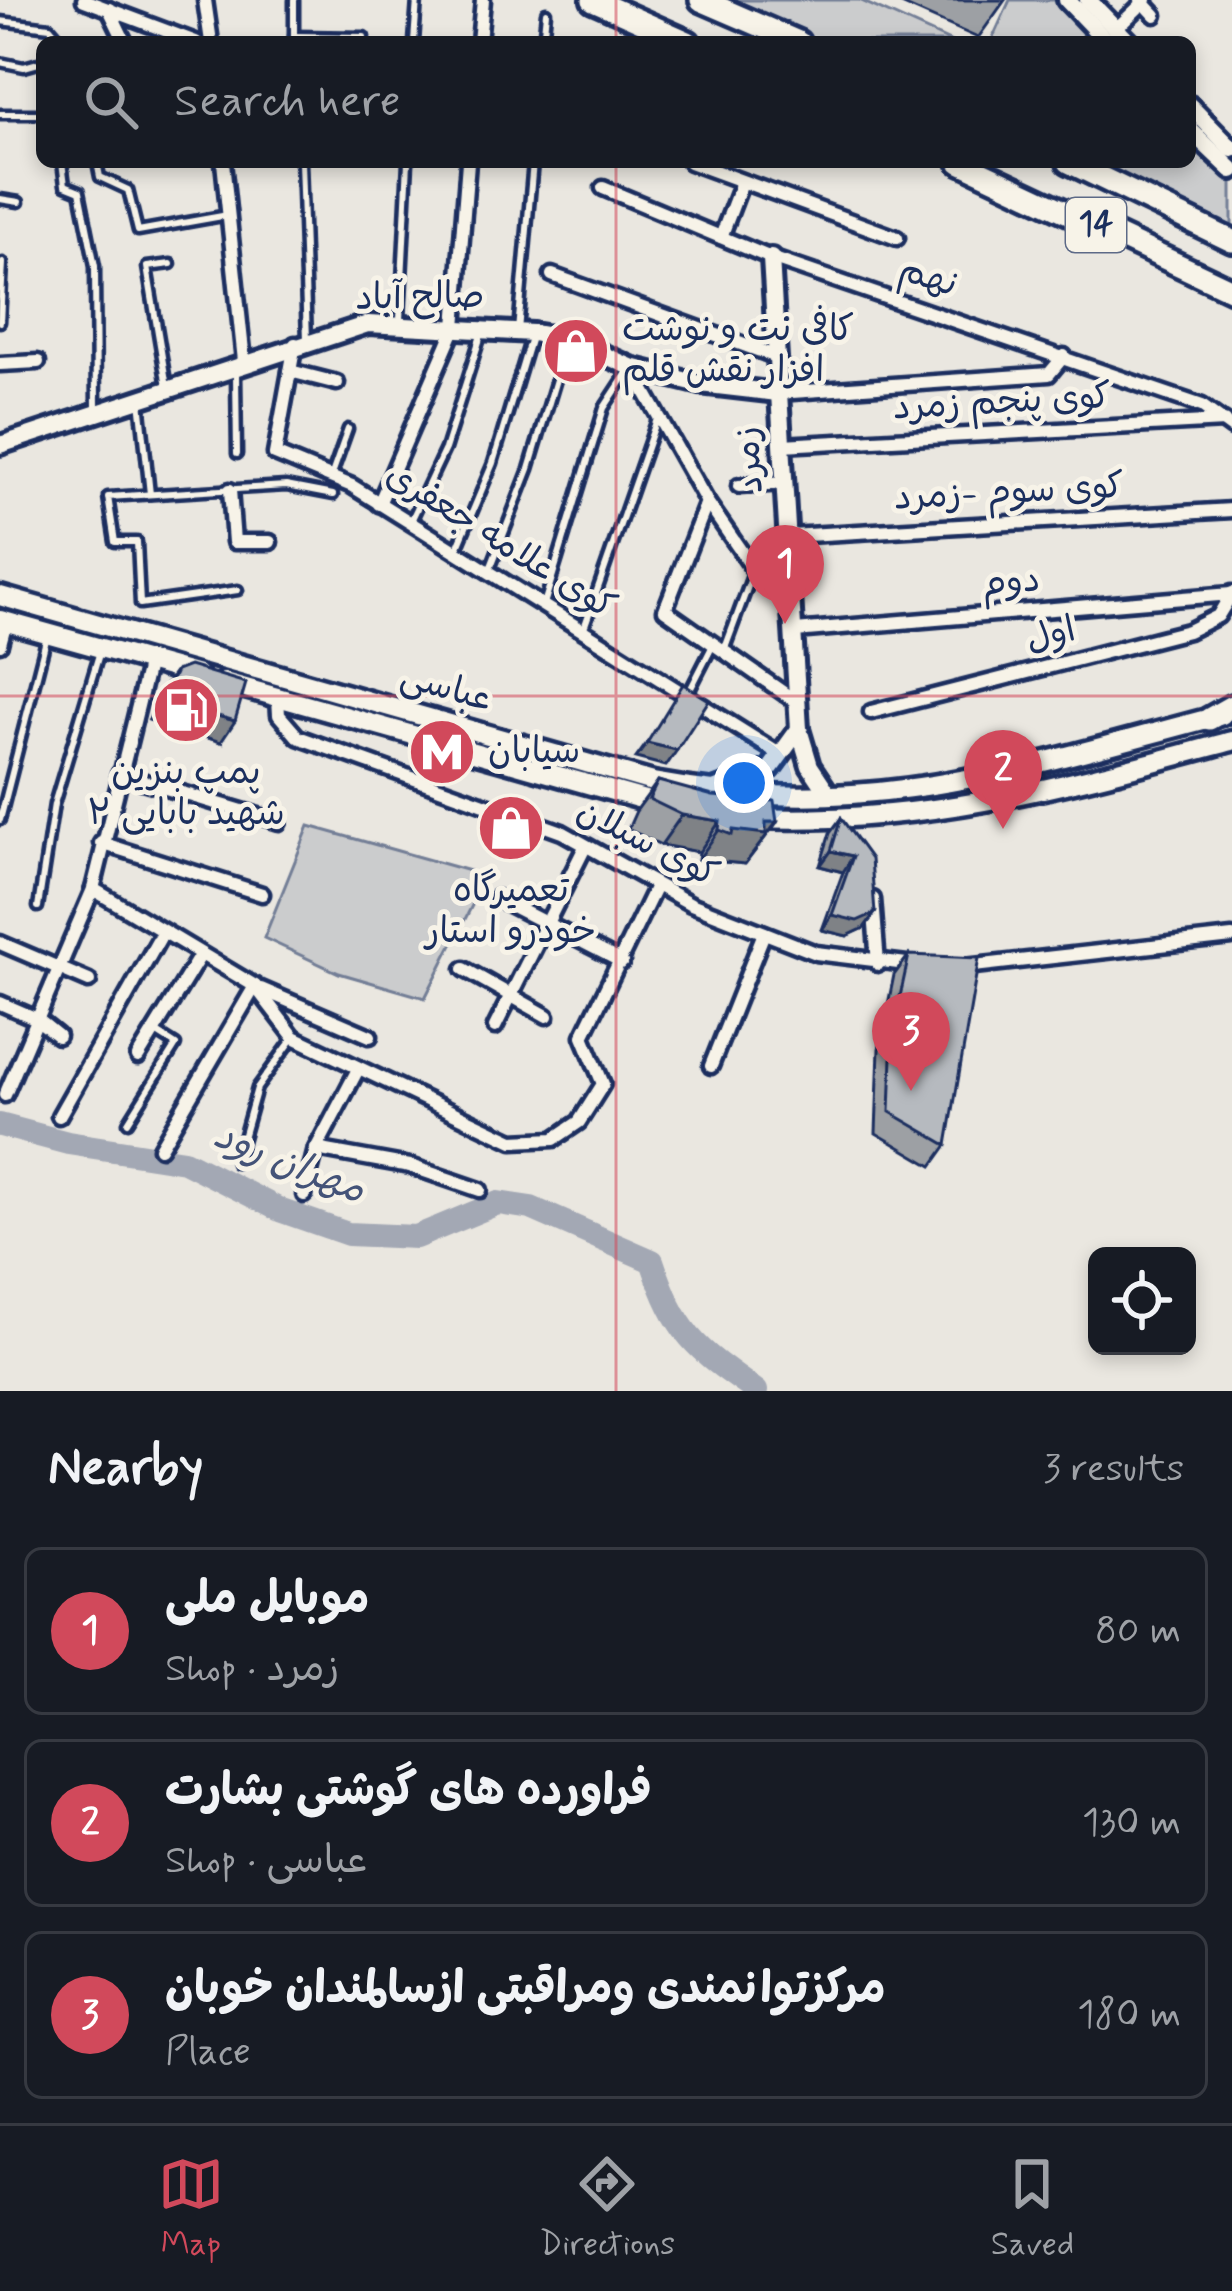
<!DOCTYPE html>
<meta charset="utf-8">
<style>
body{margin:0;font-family:Mynerve,"Playpen Sans Arabic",sans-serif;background:#242831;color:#f1f3f6}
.controls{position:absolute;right:36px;bottom:36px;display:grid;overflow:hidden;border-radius:18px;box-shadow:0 6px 18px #0003}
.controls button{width:108px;height:108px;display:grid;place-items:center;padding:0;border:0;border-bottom:3px solid #363941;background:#171b24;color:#f1f3f6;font:60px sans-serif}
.you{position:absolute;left:744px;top:783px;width:42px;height:42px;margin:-30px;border:9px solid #fff;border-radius:50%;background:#1a73e8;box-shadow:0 0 0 18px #1a73e833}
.badge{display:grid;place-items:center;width:78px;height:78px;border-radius:50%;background:#d1495b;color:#fff;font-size:39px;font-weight:700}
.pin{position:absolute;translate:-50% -99px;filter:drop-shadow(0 3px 6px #0008)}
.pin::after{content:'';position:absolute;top:63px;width:42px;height:36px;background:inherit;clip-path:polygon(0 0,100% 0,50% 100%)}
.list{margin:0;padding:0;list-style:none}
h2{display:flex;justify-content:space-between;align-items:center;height:156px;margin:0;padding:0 48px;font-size:51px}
h2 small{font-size:39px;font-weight:400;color:#9ea1a6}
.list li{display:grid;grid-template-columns:78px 1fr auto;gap:36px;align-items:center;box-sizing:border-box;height:168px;margin:0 24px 24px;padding:0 24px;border:3px solid #363941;border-radius:18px}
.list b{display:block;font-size:45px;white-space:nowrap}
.list p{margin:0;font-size:39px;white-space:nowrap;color:#9ea1a6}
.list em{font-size:39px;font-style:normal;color:#9ea1a6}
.icon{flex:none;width:66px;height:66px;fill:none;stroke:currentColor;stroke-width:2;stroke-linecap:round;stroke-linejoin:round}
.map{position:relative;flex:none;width:1232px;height:1391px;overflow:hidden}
.search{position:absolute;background:#171b24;box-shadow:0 6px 18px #0003;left:36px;right:36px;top:36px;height:132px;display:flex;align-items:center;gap:30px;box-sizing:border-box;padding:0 42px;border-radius:18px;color:#9ea1a6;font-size:45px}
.sheet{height:732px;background:#171b24}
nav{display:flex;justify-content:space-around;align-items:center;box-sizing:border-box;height:168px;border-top:3px solid #363941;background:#171b24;font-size:33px;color:#9ea1a6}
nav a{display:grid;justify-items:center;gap:6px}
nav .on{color:#d1495b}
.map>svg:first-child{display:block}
.green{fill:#cbcccd;stroke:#737e96;stroke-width:3}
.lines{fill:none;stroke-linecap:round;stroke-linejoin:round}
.river{stroke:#a3a8b4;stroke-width:24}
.lane-casing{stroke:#1b2f5e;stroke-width:15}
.street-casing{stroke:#1b2f5e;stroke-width:21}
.secondary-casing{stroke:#1b2f5e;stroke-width:26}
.primary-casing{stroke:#1b2f5e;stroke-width:27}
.highway-casing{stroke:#1b2f5e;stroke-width:30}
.lane{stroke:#f7f3e8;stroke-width:6}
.street{stroke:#f7f3e8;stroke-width:12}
.secondary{stroke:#f7f3e8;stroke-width:16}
.primary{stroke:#f7f3e8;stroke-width:18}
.highway{stroke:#f7f3e8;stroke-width:21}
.wall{fill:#9da0a4;stroke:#1b2f5e;stroke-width:3}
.shaded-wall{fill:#7f8286;stroke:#1b2f5e;stroke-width:3}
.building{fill:#b6babf;stroke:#1b2f5e;stroke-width:3}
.grid{fill:none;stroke:#d1495b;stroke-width:3;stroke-opacity:0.55}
.labels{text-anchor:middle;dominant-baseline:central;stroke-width:10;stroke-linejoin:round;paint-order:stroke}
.shield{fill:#f7f3e8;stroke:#5d6a87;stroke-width:3}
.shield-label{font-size:33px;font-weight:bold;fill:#1b2f5e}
.street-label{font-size:36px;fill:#1b2f5e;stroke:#f7f3e8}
.poi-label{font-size:36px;fill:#1b2f5e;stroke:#f7f3e8;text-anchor:start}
.water-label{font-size:39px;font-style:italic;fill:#445378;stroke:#f7f3e8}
</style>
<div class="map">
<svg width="1232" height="1391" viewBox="0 0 1232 1391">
<rect width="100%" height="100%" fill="#eae7e0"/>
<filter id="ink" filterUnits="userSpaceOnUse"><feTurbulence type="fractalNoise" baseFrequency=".00833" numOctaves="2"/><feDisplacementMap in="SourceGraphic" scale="24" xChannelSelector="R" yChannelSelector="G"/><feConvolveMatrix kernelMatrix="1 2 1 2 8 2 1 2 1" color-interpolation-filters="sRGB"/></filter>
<g filter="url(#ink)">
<g class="green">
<path d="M718,0H859L952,42H811Z"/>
<path d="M1010,0H1055L1096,42H991Z"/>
<path d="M1190,136L1232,178V231L1079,162H1190Z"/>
<path d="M309,826L487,876L425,998L339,973L264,938Z"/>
</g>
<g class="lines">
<path class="river" d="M0,1125L68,1143L184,1161L282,1211L348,1234L416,1237L498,1203L531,1208L652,1261C677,1334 693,1347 756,1391"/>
<defs>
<g id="lane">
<path d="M294,0V42"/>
<path d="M0,21L50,27L63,42"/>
<path d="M294,36L364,37"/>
<path d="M414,42L417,0"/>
<path d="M543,42L546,12"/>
<path d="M0,62L24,67L42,62"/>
<path d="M0,114H42"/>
<path d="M62,162L65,185L80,191L95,266L96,411"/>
<path d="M97,162L100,177L128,190L138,231L228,215"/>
<path d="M301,162L307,340"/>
<path d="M0,199L19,202"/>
<path d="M400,320L408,162"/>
<path d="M0,322L3,263"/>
<path d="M518,331L533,162"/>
<path d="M236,374L237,454"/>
<path d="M167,387L147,267L171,264"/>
<path d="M140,400L150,494"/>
<path d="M331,477L348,429"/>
<path d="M411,521L445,449L482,332"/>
<path d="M456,551L493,463L531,337"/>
<path d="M490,569L529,469L567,343"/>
<path d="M238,590L140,604L137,542H115L108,497L286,486L333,495"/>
<path d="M544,604L604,408L629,370"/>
<path d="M584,628L657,419"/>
<path d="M724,651L754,570"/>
<path d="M689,692L713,645"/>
<path d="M0,820L47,636"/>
<path d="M38,907L54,804L100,651"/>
<path d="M128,1122L176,1045L154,1031"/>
<path d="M236,1163L257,1088L292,1040"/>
</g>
<g id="street">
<path d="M84,0L196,42"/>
<path d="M205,0L211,42"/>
<path d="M1141,0L1155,15"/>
<path d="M109,9L125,42"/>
<path d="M1116,29L1146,0"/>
<path d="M479,42L483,0"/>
<path d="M223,162L244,361"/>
<path d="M690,162L897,238"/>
<path d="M603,188L771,258L1202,406L1232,428"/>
<path d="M721,237L742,182"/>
<path d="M552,275L777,357"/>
<path d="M295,344L275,454L352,486L781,755"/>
<path d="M0,364L38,362"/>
<path d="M631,367L707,502L754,570L792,584"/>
<path d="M290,371L337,383"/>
<path d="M778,393L1049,374L1064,356"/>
<path d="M782,445L1224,421"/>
<path d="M739,486L785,483"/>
<path d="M230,490L234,542H270"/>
<path d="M707,502L665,610L798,703"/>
<path d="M379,504L455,327L468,162"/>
<path d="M790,536L1232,510"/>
<path d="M795,631L1231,594"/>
<path d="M0,644L6,621"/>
<path d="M278,698L279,715L298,737L562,832L691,904L816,953L915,965"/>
<path d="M871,712L1188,631L1218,616L1232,593"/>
<path d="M119,774L279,822"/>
<path d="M101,843L262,894"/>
<path d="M93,889L255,986L294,1037L513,1141L554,1139L579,1122L603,1084L583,1036L656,886"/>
<path d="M497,898L622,962"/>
<path d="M873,899L878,964"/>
<path d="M0,943L89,981"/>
<path d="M965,967L1232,937"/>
<path d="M464,969L547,1016"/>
<path d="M261,989L370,1036"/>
<path d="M0,1003L37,1019L58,1036"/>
<path d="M495,1027L585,847"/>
<path d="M138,1057L201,954"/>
<path d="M711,1066L764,933"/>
<path d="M5,1095L93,889L149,661"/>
<path d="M59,1116L163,932"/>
<path d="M160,1148L255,986"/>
<path d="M316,1149L410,1166L480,1190"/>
<path d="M304,1195L316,1149L357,1071"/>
</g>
<g id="secondary">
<path d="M1067,0L1107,42"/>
<path d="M1088,0L1129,42"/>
<path d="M1190,106L1232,149"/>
<path d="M1190,130L1232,170"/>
<path d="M771,258L799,729L810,766L830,796"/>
<path d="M0,445L368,324L533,333L568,339L631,367L700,384L778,393"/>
<path d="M716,789L770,769L799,729"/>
</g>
<g id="primary">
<path d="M0,596L653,782C868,822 1018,768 1222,715"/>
<path d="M0,620L198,675"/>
<path d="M224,682L666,806"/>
<path d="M752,818C928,825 1064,786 1232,741"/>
</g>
<g id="highway">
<path d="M593,0L688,42"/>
<path d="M701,0L798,42"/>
<path d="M960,162L1232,290"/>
<path d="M1069,162L1232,241"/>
<path d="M1209,719L1232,706"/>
</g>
</defs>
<use href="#lane" class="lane-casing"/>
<use href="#street" class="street-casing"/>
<use href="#secondary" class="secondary-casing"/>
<use href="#primary" class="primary-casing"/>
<use href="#highway" class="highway-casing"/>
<use href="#lane" class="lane"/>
<use href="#street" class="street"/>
<use href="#secondary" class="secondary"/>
<use href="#primary" class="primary"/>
<use href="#highway" class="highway"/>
</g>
<g class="wall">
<path d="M892,0H1005L978,38Z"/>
<path d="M176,671L221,742L149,720L161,691Z"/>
<path d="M658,781L777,822L745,864L714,861L711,865L698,860L699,852L661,845L628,829L636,811Z"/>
<path d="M841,818L875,913L864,928L847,936L822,930L843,872L820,866L830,833Z"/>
<path d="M909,955L947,1145L932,1166L876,1133L879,1049L894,975Z"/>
</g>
<g class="shaded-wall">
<path d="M163,700L235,721L221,742L149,720Z"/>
<path d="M647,743L677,750L666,766L636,758Z"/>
<path d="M682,815L720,821L699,852L661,845Z"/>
<path d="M766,822H777L745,864L714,861L711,865L698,860L719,830H733Z"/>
<path d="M831,851L853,856L843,872L820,866Z"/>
<path d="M875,913L864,928L847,936L822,930L832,915Z"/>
</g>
<g class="building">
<path d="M189,666L246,683L235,721L163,700L176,671Z"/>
<path d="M683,684L709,700L677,750L647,743Z"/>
<path d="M658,781L713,796L774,801L777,822H766V834L733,830L732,835L719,830L720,821L682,815L649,799Z"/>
<path d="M841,818L871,859L875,913L857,921L832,915L853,856L831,851Z"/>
<path d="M909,955L979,958L947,1145L890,1112L893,1029Z"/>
</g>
</g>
<path class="grid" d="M616,0V42M616,162V1391M0,696H1232"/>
<defs>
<symbol id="shop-disc" viewBox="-11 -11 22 22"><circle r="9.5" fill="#d1495b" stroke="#f7f3e8"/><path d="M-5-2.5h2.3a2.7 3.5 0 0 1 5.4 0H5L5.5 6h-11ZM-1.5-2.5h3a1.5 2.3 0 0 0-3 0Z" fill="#fff"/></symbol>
<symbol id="fuel-disc" viewBox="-11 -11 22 22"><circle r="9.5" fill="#d1495b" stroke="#f7f3e8"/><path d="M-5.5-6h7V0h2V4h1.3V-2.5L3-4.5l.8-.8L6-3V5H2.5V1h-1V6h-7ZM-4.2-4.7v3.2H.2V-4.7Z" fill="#fff"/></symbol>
<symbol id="metro-disc" viewBox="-11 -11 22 22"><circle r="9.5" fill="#d1495b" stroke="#f7f3e8"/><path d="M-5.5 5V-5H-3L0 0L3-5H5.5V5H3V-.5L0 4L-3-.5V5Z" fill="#fff"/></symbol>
</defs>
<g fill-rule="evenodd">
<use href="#shop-disc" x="538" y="313" width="76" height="76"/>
<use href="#fuel-disc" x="148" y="672" width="76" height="76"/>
<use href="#metro-disc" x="404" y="714" width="76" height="76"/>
<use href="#shop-disc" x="473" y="790" width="76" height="76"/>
</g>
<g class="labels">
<rect class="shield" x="1066" y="198" width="60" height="54" rx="9"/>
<g class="shield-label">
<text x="1096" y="225">14</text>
</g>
<g class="street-label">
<text transform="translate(928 278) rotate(18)">نهم</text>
<text transform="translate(420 298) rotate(-1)">صالح آباد</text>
<text transform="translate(1002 403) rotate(-3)">کوی پنجم زمرد</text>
<text transform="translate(750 460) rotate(-94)">زمرد</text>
<text transform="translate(1009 493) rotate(-3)">کوی سوم -زمرد</text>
<text transform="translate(500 542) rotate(32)">کوی علامه جعفری</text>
<text transform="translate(1011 583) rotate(-5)">دوم</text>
<text transform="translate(1051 636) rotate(-14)">اول</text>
<text transform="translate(446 689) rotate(16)">عباسى</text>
<text transform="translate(647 844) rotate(27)">کوی سبلان</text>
</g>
<g class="poi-label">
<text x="622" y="330">کافی نت و نوشت<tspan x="622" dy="41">افزار نقش قلم</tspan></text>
<text x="488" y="752">سیابان</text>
<text x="186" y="773" text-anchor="middle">پمپ بنزین<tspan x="186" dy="41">شهید بابایی ۲</tspan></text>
<text x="511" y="891" text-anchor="middle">تعمیرگاه<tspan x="511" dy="41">خودرو استار</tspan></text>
</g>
<g class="water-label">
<text transform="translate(289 1164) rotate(22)">مهران رود</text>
</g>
</g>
</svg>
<div class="controls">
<button><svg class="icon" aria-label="locate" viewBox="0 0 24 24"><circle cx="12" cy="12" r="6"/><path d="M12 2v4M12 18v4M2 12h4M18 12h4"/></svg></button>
</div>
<div class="you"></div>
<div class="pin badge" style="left:785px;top:624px">1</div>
<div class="pin badge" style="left:1003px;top:829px">2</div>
<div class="pin badge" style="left:911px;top:1091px">3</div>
<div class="search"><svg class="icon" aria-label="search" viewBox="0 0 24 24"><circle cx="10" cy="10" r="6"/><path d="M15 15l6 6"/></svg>Search here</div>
</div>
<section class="sheet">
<h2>Nearby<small>3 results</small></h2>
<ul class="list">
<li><span class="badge">1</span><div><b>موبایل ملی</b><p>Shop · زمرد</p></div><em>80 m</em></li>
<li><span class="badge">2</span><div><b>فراورده های گوشتی بشارت</b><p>Shop · عباسى</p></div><em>130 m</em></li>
<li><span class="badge">3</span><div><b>مرکزتوانمندی ومراقبتی ازسالمندان خوبان</b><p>Place</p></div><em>180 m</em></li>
</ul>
</section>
<nav>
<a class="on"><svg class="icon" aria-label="map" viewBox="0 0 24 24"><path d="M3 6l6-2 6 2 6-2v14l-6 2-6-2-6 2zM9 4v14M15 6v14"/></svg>Map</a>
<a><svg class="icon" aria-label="directions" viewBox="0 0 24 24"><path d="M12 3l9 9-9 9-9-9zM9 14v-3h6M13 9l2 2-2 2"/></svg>Directions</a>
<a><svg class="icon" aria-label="saved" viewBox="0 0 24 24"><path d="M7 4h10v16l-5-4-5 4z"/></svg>Saved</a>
</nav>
